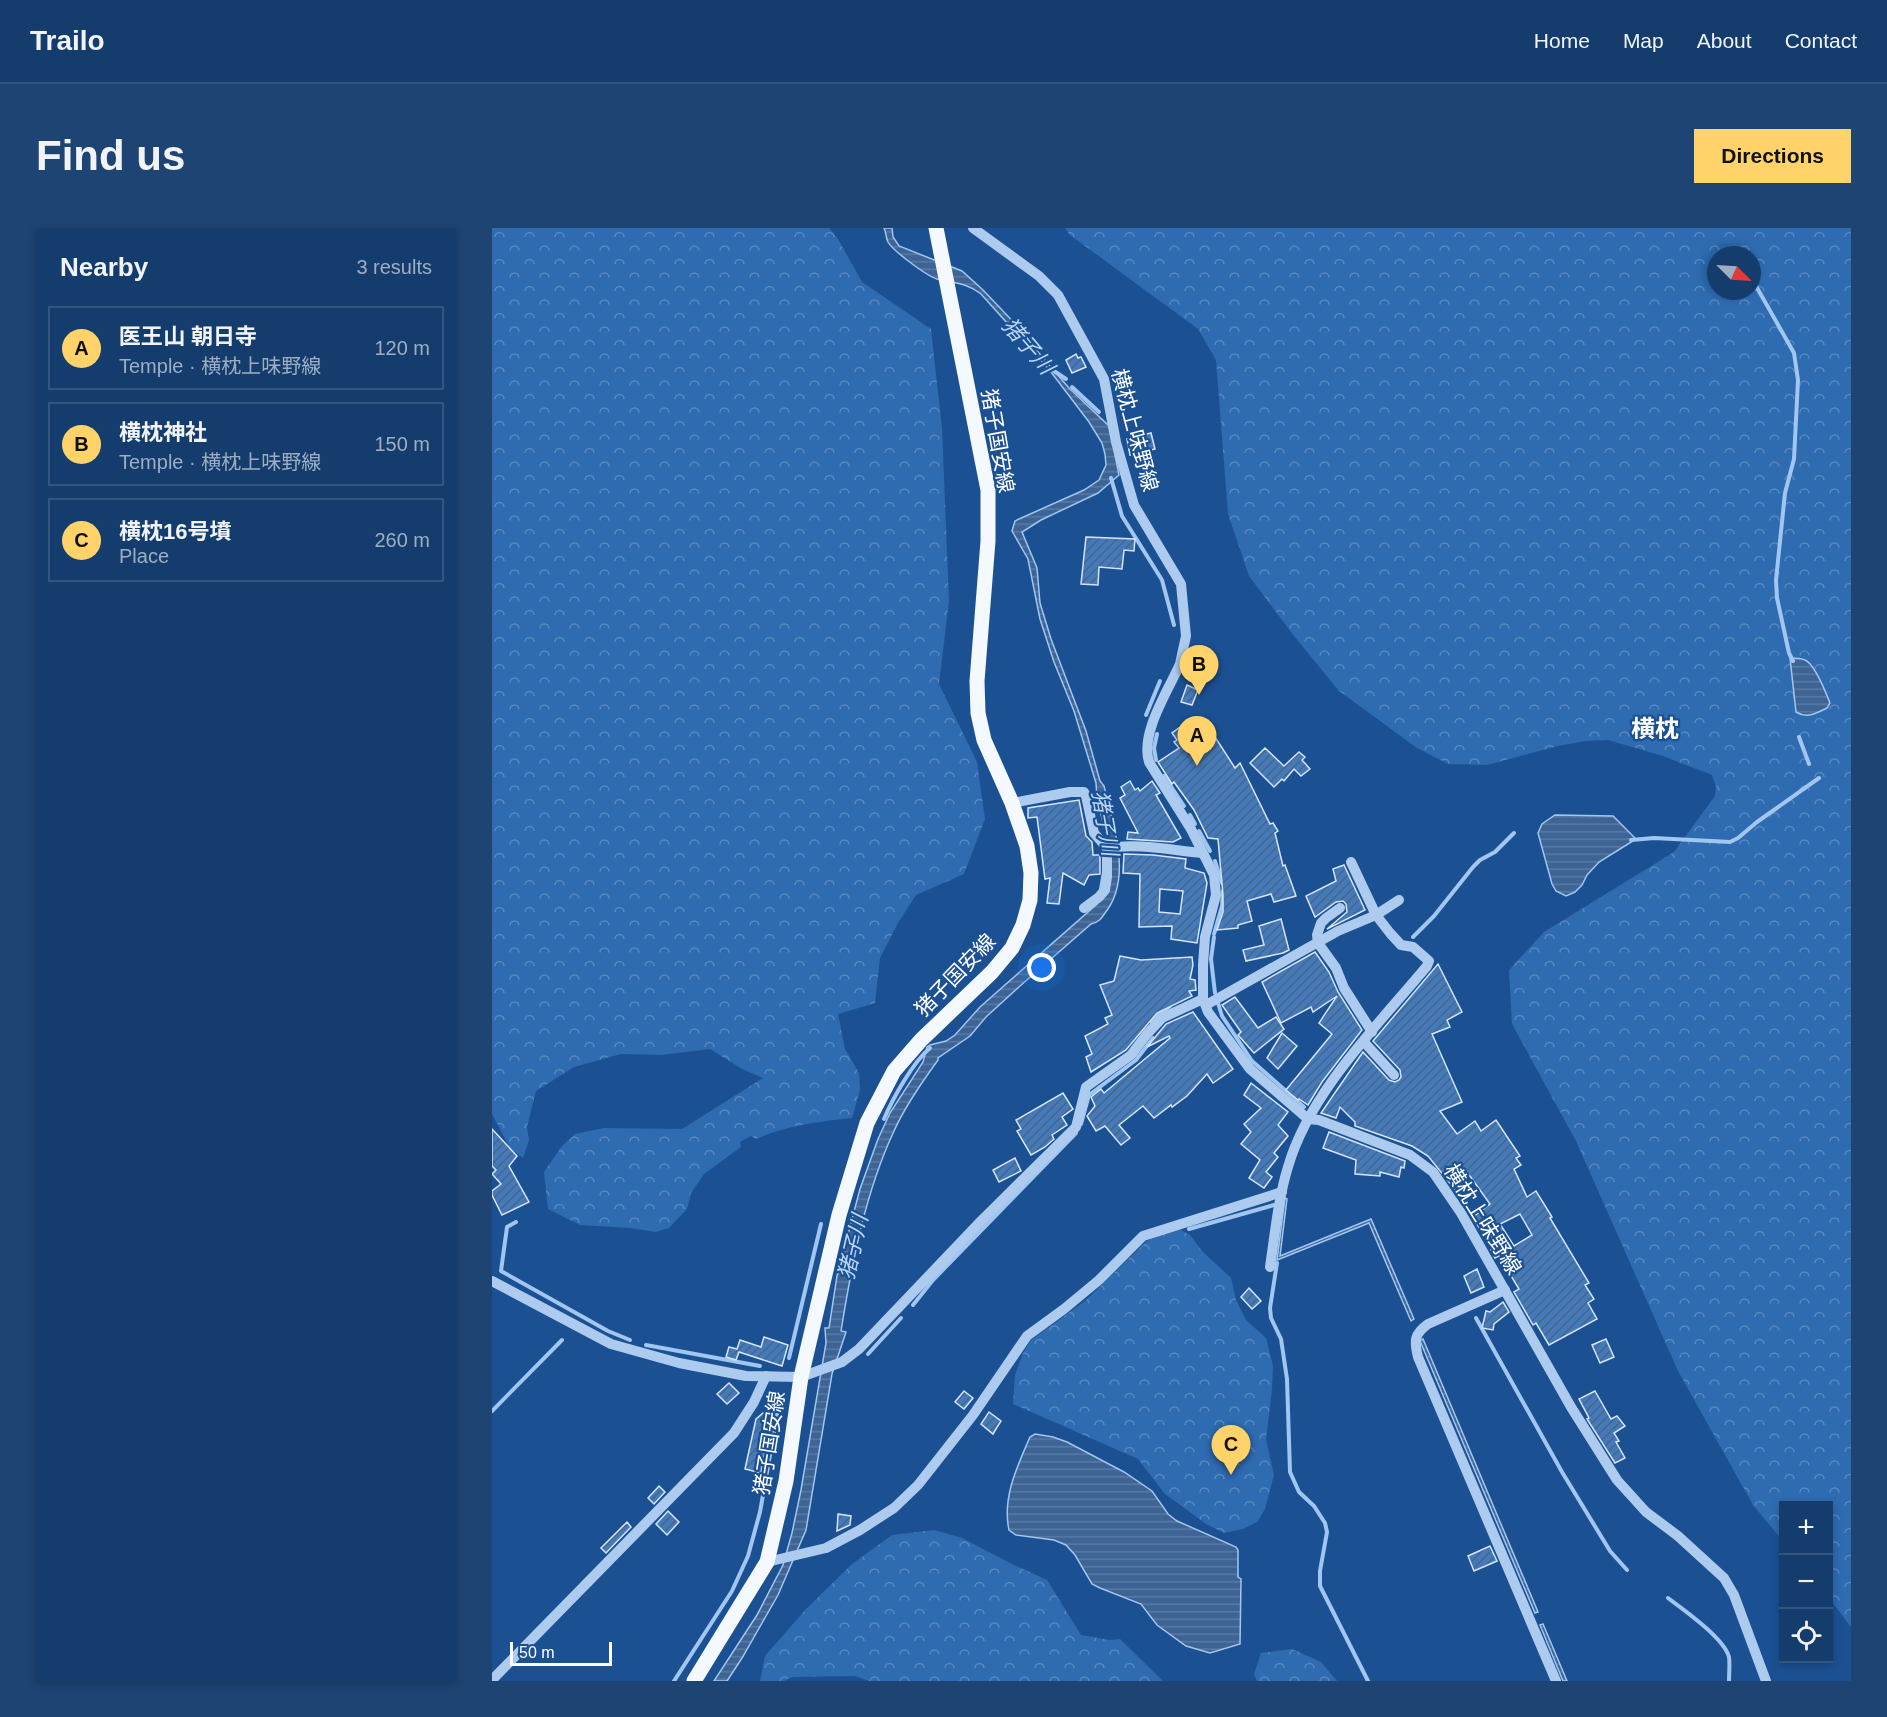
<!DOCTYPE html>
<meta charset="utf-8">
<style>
body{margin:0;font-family:Helvetica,"Noto Sans JP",sans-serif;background:#1d4473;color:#f1f3f6}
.controls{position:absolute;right:18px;bottom:18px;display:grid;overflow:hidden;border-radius:0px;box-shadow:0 3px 9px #0003}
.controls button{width:54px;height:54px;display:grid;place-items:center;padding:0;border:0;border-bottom:2px solid #335681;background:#143d6e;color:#f1f3f6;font:30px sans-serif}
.compass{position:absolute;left:1215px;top:18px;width:54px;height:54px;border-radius:50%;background:#143d6e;box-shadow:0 3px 9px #0003;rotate:114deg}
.scale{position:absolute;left:18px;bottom:15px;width:102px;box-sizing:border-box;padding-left:6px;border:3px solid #fff;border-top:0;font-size:16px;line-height:21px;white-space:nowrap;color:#fff;-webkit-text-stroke:4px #1b5193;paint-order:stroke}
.you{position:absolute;left:550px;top:740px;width:21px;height:21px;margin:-15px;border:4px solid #fff;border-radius:50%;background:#1a73e8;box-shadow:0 0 0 9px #1a73e833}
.badge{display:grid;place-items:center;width:39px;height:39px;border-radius:50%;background:#ffd36a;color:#111;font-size:20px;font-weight:700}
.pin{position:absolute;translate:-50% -50px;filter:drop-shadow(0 2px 3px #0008)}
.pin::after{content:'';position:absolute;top:32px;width:21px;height:18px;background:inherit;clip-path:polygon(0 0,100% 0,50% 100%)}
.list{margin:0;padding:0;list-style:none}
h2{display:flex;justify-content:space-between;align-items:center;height:78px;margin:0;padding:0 24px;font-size:26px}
h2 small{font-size:20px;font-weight:400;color:#9daec2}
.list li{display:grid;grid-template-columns:39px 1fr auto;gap:18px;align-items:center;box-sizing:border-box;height:84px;margin:0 12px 12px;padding:0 12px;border:2px solid #335681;border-radius:0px}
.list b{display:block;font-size:22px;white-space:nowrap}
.list p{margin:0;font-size:20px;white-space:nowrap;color:#9daec2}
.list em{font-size:20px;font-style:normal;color:#9daec2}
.icon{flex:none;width:33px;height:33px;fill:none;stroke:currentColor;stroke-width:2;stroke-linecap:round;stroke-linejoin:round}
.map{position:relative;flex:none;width:1359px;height:1453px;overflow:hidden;border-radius:0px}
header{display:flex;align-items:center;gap:36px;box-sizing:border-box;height:84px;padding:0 30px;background:#143d6e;border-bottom:2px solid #335681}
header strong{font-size:28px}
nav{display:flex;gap:33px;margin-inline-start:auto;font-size:21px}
.intro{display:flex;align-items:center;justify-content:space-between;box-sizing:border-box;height:144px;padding:0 36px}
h1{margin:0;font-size:42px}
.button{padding:15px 27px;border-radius:0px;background:#ffd36a;color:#111;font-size:21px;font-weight:700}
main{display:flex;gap:36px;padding:0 36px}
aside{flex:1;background:#143d6e;border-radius:0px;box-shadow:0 3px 9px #0003}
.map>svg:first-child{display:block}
.forest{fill:url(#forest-crowns);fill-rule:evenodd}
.water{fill:url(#water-rules);stroke:#a0c6f1;stroke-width:1.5}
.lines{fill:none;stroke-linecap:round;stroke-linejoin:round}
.stream{stroke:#a0c6f1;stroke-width:4}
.building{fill:url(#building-hatch);stroke:#d3e5fb;stroke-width:1.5;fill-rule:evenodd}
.minor{stroke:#accbef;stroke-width:10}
.major{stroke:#f4f9ff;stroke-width:15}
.labels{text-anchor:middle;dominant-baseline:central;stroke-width:4.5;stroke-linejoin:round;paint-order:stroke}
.street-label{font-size:21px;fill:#fff;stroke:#1b5193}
.water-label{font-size:22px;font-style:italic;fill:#b9d5f6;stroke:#1b5193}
.quarter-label{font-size:24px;font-weight:bold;fill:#fff;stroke:#1b5193}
</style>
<header>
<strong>Trailo</strong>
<nav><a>Home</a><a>Map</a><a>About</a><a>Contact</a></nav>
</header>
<div class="intro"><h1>Find us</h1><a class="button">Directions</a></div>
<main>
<aside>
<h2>Nearby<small>3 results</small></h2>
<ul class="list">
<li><span class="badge">A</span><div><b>医王山 朝日寺</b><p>Temple · 横枕上味野線</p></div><em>120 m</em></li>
<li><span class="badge">B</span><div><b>横枕神社</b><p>Temple · 横枕上味野線</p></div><em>150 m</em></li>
<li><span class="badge">C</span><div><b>横枕16号墳</b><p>Place</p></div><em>260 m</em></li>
</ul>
</aside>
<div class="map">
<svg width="1359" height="1453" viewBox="0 0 1359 1453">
<defs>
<pattern id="forest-crowns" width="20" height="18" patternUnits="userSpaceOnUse" patternTransform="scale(1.5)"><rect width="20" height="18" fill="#2e6bb1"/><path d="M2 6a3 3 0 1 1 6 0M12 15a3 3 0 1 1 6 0" fill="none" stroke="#5889c1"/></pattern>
<pattern id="water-rules" width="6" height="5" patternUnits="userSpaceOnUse" patternTransform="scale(1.5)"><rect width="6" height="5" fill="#3d6494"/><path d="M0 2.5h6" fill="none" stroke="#5a7ba4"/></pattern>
<pattern id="building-hatch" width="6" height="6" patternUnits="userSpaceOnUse" patternTransform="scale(1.5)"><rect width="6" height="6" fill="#447aba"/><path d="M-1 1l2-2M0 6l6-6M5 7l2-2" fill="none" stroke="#486588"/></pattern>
</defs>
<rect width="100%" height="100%" fill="#1b5193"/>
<g class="forest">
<path d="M0,0H337L346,11L370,54L439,101L450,200L457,373L447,456L485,534L493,591L472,646L424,667L406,695L388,730L383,775L346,786L353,821L367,845L368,862L360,890C328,893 293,898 264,911L259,908L248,914L249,919L212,946L199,965L195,981L177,1000L164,1004L138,1000L88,997L56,981L52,944L70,918L83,906L112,900L190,901L271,850L250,841L218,821L169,827L129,826L82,839L44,863L35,899L37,912L31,930L18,920L0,886Z"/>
<path d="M573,0H1359V1399L1337,1370L1336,1278H1292L1291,1313L1261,1277L1186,1143L1084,913L1020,796L1017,742L1052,704L1182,624L1223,568L1224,559L1220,547L1171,528L1116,512L1093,513L1066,518L995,537L956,536L925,520L847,463L802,408L757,348L736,286L724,132L706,101L578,7ZM1224,27H1260V63H1224Z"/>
<path d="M687,1001L698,1007L710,1023L739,1050L744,1072L754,1092L774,1110L781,1138L780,1162L774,1211L782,1247L773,1281L765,1294L751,1301L732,1305L714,1296L673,1266L646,1231L521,1176L523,1147L531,1125L538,1113L593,1073L655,1013L666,1007Z"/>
<path d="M442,1302L470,1310L520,1336L555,1352L589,1407L618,1412L628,1411L671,1453H377L363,1448L300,1449L292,1453H268L273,1428L314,1381L360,1336L400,1307Z"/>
<path d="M800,1421L829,1434L845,1453H765L762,1446L769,1425Z"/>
</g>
<g class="water">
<path d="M392,0H400L401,9L407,18L470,43L491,62L531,104L540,117L577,160L617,198L627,247L606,265L549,292L530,304L545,340L548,375L559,411L594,503L608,553L612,558C621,597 641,650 613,685C609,691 607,694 599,696L528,758L494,789L478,808L446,830V832C430,854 413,878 402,903C373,965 360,1035 349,1103L354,1104L340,1146L314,1302L286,1367L250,1430L235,1453H222L265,1387L291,1337L300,1305L309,1262L334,1115L333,1100H337L345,1048L368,961L386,911L398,885L431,834L435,819L438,817L454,813L463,807L488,779L605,676L616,615L605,570L604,555L582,483L562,434L548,391L536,331L520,303L523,293L527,291L592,262L607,252L614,237L613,226L610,215L597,194L559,144L489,66C476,55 461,55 445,51C435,48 401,23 396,14C394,10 394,4 392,0Z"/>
<path d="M1298,430C1303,430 1309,430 1313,432C1323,436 1334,465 1338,475L1335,480C1325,485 1315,491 1304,484Z"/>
<path d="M1063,587L1121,588L1144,611L1107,634L1095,647L1090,657L1083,664L1074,668L1064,663L1060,656L1046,605L1050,596Z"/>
<path d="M793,970L795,971L788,1028L879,991L922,1091L919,1093L877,995L785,1032Z"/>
<path d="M931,1111L1046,1384L1043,1385L928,1113Z"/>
<path d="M543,1206L561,1209L575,1214L632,1244L660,1263L676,1286L685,1293L744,1319L746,1322V1349L749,1351L748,1416L718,1425L694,1418L665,1397L649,1376L608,1360L600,1356L583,1327L574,1317L562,1312L524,1307L517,1302C510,1270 525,1239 538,1209Z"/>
<path d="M1051,1396L1075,1453H1071L1048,1397Z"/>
</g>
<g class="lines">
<g class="stream">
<path d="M1264,58L1302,125L1306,152L1302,231L1293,265L1284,352L1285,370L1297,425L1301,433"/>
<path d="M559,141L574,151"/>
<path d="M580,159L607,184"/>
<path d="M619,250L630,288L670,352L682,397"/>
<path d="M654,487L668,453"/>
<path d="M1307,509L1317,536"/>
<path d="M664,532L662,520L665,506"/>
<path d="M672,548L692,578"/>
<path d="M698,587L703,596"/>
<path d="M707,603L718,623"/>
<path d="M1139,612L1162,610L1238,614L1246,610L1265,594L1327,550"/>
<path d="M723,633L730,655"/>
<path d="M722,706L730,678L731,663"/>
<path d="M722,709L719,731L723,765"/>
<path d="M921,709L942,688L981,639L988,632L1003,624L1022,605"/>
<path d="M726,775L730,788L760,833L812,879"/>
<path d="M659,793L678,778"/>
<path d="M392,891C401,870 421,834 438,820"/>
<path d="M589,896L597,867L644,832L661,810"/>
<path d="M24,994L15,999L9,1043L116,1103L138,1112"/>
<path d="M697,1001L782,977"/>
<path d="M785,1035L778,1080L779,1090L789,1111L795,1151L798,1244L807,1264L822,1278L833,1295L835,1304L828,1343V1358L876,1453"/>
<path d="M421,1077L441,1052L584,905"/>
<path d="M984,1090L1070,1244L1118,1323L1135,1342"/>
<path d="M154,1117L268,1138"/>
<path d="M376,1126L409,1090"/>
<path d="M297,1130L329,996"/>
<path d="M0,1183L70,1112"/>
<path d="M1176,1370C1192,1382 1232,1410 1237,1429C1238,1436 1237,1445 1237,1453"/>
<path d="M182,1453L240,1363L256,1328L268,1284L286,1181"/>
</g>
</g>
<g class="building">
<path d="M584,126L586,130L589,129L594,139L580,145L574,132Z"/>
<path d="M659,205L663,221L638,227L635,211Z"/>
<path d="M594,309L643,311L642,323L632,322L630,341L607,339L606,357L589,356Z"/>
<path d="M695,457L706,462L700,477L689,474Z"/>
<path d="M701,490L711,501L716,498L743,540L748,535L778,596L781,595L786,603L783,605L791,638L793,637L804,668L782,674L779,666L755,673L760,693L746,697V700L725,702L731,684V667L726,611L716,610L702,582L682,554L680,556L666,534L687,520L682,514L685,512L680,505Z"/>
<path d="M773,520L792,538L807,524L813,529L810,532L818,541L809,548L802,541L792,553L790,551L782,559L758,535Z"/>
<path d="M638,553L643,562L646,560L648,563L660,553L668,565L664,567L689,610L681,614L635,611L636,604L646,605L628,570L633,567L629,559Z"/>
<path d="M587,572L594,608L600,614L601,627H608V646L597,647L592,657L571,645L567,676L555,675L558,650L553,651L545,589L536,590V580Z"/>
<path d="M632,626L661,627L694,631L693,640L712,645L715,655L705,715L679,711L680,698L647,699L648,646L631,645ZM668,661L691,663L688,686L667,684Z"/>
<path d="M852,637L873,682L835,701L855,684L854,676L851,673L844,674L823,689L814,668L844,653L841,641Z"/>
<path d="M789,691L797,722L791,725L754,733L751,722L772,717L767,698Z"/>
<path d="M823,724L837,744L846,764L870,802L830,854L816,877L807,871L806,872L794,862L840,806L827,795L845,768L821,784L819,779L789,795L770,754Z"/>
<path d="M628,728L649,732L700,729L701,737L698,751L703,752L704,762L697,763L700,768L665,785L634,822L599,844L594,829L600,826L593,808L616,796L613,790L620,787L608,757L622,753Z"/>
<path d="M946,736L970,784L955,792L958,799L940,806L970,874L948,883L965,906L983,893L989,903L1004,892L1028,928L1024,930L1029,937L1022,941L1035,969L1044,963L1060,989L1058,990L1097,1055L1093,1057L1102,1071L1096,1075L1105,1091L1057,1117L1044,1095L1041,1097L1022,1064L1027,1061L1007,1028L1003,1030L999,1022L1005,1017L994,1001L989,1003L981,989L998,976L973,941L970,970L936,928L920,918L863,898V894L848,879L844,890L829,885L871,824L897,852L903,854L907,852L909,849L908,842L881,813ZM1028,986L1040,1007L1022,1018L1008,996Z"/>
<path d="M743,769L766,800L784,789L792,801L762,825L746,807L749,804L730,777Z"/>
<path d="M701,784L741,841L721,855L715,846L695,868L680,879L679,877L662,890L651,878L627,897L638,910L629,917L613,898L604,903L595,888L603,878L599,869L609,861L612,865L678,810L677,808L655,819L674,796Z"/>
<path d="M790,805L805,818L786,841L775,830Z"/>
<path d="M759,855L796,884L786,897L796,908L782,925L786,929L774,944L780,949L772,960L757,950L768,932L749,916L759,904L752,896L769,880L752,867Z"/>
<path d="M571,865L581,881L570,889L575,897L560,907L562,911L553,919L539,927L525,903L529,901L524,892Z"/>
<path d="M0,901L25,928L17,938L37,974L10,987L0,967V963L9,956L0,946L4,942L0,938Z"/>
<path d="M837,904L913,933L912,940L909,939L907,949L888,944V948L863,946L864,932L831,920Z"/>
<path d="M523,930L529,943L507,954L501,942Z"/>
<path d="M985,1041L992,1059L979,1065L972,1048Z"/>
<path d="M757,1060L769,1073L760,1081L749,1069Z"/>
<path d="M1011,1074L1017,1084L1002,1096L1001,1102L990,1100L994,1083L998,1084Z"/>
<path d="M272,1109L296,1117L290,1138L247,1124L244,1132L234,1129L237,1119L245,1121L248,1112L269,1119Z"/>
<path d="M1114,1111L1122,1129L1108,1135L1100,1117Z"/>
<path d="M237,1155L247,1165L235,1176L225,1166Z"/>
<path d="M472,1163L481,1170L472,1181L463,1174Z"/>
<path d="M1103,1163L1119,1191L1125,1188L1133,1198L1122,1205L1127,1213L1124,1214L1133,1230L1123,1235L1095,1191L1097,1190L1087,1171Z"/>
<path d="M497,1184L509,1193L501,1206L489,1196Z"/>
<path d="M271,1185L280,1187L269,1245L253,1241L264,1191Z"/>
<path d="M167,1258L173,1264L162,1276L156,1270Z"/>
<path d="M176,1283L187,1294L175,1307L164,1296Z"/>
<path d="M346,1286L359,1288L358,1297L345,1303Z"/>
<path d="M135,1294L139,1299L114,1325L109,1320Z"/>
<path d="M998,1318L1005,1333L982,1343L976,1328Z"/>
</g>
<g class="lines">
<g class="minor">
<path d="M481,0L547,48L566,67L612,151L624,214L642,277L689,356L694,408L688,436C676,463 648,505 657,534L699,601L722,647L724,667L713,709L711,737V771L716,784L758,841L816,891L827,892L918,927L941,944L969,985L1079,1179L1125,1252L1154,1284L1186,1308L1232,1350L1242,1367L1274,1453"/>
<path d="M520,575L578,564H592L594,568L602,605L615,620V649L613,662L607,669L592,680"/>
<path d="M615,620C646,615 678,622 710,625"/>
<path d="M848,680L834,690L829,695L825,707L826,715L844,740L852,760L880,804"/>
<path d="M714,777L846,703L884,687L907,672"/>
<path d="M872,814L902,847"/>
<path d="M778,1039C783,1006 786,971 796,939C817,865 886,797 935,738L937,733L921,719L909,717L898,705L884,687L859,634"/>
<path d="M0,1053L119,1116L187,1135L254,1148L309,1149L350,1134L367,1121L489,993L584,899L594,859L639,827L655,806L670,790L711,771"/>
<path d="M1013,1062L936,1096C922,1106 922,1113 926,1129L1064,1453"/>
<path d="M275,1334L334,1320L368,1302L402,1280L426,1257L481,1187L535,1108L572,1081L607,1052L651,1008L790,964"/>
<path d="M0,1452L242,1205L262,1174L274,1148"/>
</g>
<path class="major" d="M202,1453L275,1334L294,1253L309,1149L347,987L375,895L402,843L429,812L500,744L520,720L531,697L538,672L539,645L535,618L520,575L492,512L486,485L485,453L496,313V262L444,0"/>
</g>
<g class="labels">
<g class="street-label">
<text transform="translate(643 202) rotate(75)">横枕上味野線</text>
<text transform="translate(506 213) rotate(80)">猪子国安線</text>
<text transform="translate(463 747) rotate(-46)">猪子国安線</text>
<text transform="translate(991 991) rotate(58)">横枕上味野線</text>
<text transform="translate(277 1215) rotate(-81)">猪子国安線</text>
</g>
<g class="water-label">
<text transform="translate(536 118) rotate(49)">猪子川</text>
<text transform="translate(613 595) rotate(80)">猪子川</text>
<text transform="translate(361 1019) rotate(-77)">猪子川</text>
</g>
<g class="quarter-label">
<text x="1163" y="500">横枕</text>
</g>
</g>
</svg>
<div class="controls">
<button>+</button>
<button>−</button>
<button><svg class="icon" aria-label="locate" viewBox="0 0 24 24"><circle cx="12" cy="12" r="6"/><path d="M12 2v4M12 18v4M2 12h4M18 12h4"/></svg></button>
</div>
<svg class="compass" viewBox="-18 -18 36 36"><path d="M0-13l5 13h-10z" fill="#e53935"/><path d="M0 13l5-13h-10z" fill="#9daec2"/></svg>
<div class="scale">50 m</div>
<div class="you"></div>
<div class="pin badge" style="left:705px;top:538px">A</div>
<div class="pin badge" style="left:707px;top:467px">B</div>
<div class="pin badge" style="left:739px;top:1247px">C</div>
</div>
</main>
